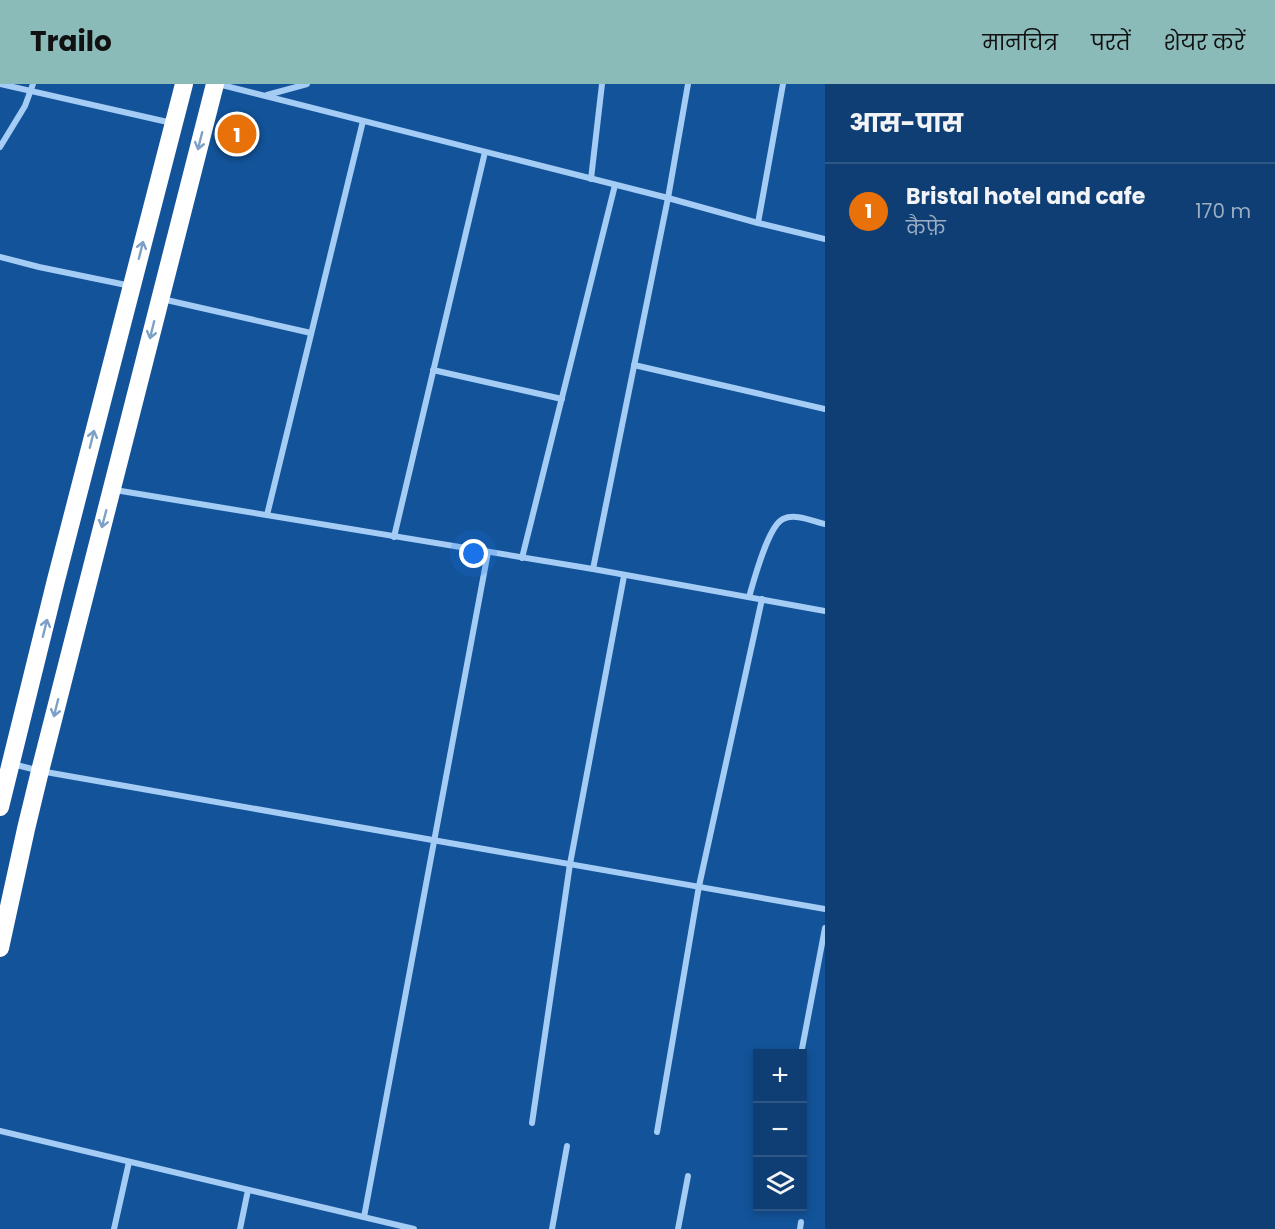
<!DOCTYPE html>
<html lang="hi">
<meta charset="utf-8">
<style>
body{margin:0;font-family:Poppins,"Noto Sans Devanagari",sans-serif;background:#1c497b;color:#f1f3f6}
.controls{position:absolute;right:18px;bottom:18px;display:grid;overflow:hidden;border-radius:0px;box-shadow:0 3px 9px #0003}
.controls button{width:54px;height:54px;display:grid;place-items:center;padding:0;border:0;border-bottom:2px solid #2e5785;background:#0e3e73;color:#f1f3f6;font:30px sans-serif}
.you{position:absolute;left:474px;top:470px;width:21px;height:21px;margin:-15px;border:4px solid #fff;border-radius:50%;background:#1a73e8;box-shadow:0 0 0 9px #1a73e833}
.badge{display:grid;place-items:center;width:39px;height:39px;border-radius:50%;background:#8bbbb9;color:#fff;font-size:20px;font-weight:700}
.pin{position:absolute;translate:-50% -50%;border:3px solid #fff;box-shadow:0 2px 6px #0006}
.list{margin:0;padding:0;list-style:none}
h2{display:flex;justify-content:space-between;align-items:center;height:78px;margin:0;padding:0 24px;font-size:26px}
h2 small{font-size:20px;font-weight:400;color:#9baec4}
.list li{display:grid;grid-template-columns:39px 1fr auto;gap:18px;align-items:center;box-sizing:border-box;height:96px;padding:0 24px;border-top:2px solid #2e5785}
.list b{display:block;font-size:22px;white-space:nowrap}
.list p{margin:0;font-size:20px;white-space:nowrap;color:#9baec4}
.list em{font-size:20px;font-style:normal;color:#9baec4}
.icon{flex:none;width:33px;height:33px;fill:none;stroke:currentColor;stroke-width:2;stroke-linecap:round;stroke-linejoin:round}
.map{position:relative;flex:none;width:825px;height:1145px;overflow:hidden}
header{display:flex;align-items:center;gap:36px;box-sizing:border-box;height:84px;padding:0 30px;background:#8bbbb9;color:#111}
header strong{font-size:28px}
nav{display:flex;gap:33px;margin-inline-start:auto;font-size:21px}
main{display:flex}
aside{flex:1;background:#0e3e73}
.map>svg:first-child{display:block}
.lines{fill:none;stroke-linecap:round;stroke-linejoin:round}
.street{stroke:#a4ccf4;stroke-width:6}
.highway{stroke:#fff;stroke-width:18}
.oneway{stroke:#7da0c7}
</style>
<header>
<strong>Trailo</strong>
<nav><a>मानचित्र</a><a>परतें</a><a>शेयर करें</a></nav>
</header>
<main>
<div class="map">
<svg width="825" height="1145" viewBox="0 0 825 1145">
<rect width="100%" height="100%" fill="#125399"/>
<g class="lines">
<g class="street">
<path d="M0,0L172,39"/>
<path d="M218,0L668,114L758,139L825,155"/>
<path d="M267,11L307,0"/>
<path d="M0,63L25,22L33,0"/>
<path d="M591,95L602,0"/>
<path d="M758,139L783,0"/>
<path d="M0,173L39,183L131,202"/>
<path d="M162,215L311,249"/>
<path d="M634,281L825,325"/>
<path d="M433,286L562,315"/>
<path d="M115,406L593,485L825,527"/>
<path d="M267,431L363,37"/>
<path d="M394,453L485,68"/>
<path d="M522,474L615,101"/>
<path d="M593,485L668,114L688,0"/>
<path d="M749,513C754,496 768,442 783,435C795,429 812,437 825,440"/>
<path d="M13,680L40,687L825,825"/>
<path d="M801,970L825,844"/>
<path d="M532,1039L570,780L624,492"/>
<path d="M0,1047L414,1145"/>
<path d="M657,1048L699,802L762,515"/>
<path d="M364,1133L488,468"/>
<path d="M114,1145L129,1078"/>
<path d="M240,1145L248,1106"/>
<path d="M552,1145L567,1062"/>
<path d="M678,1145L688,1092"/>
<path d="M800,1145L801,1138"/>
</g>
<g class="highway">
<path d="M0,723L56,496L184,0"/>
<path d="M0,864L26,745L40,687L215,0"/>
</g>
</g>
<defs><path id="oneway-shaft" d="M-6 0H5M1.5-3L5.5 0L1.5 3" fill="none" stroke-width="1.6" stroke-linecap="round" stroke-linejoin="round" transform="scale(1.5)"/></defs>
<g class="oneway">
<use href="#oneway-shaft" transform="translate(200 57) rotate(104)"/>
<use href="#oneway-shaft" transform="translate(141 166) rotate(-76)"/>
<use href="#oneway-shaft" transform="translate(152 246) rotate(104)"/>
<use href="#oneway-shaft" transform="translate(92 355) rotate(-76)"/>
<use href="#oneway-shaft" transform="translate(104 435) rotate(105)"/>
<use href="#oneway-shaft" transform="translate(45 544) rotate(-76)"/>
<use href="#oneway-shaft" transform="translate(56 624) rotate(104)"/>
</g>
</svg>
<div class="controls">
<button>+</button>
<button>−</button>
<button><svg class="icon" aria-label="layers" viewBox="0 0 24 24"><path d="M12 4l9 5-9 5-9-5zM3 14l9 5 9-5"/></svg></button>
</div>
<div class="you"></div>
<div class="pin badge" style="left:237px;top:50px;background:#e8710a">1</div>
</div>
<aside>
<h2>आस-पास<small></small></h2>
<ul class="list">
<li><span class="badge" style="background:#e8710a">1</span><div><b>Bristal hotel and cafe</b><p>कैफ़े</p></div><em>170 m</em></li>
</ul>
</aside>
</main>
